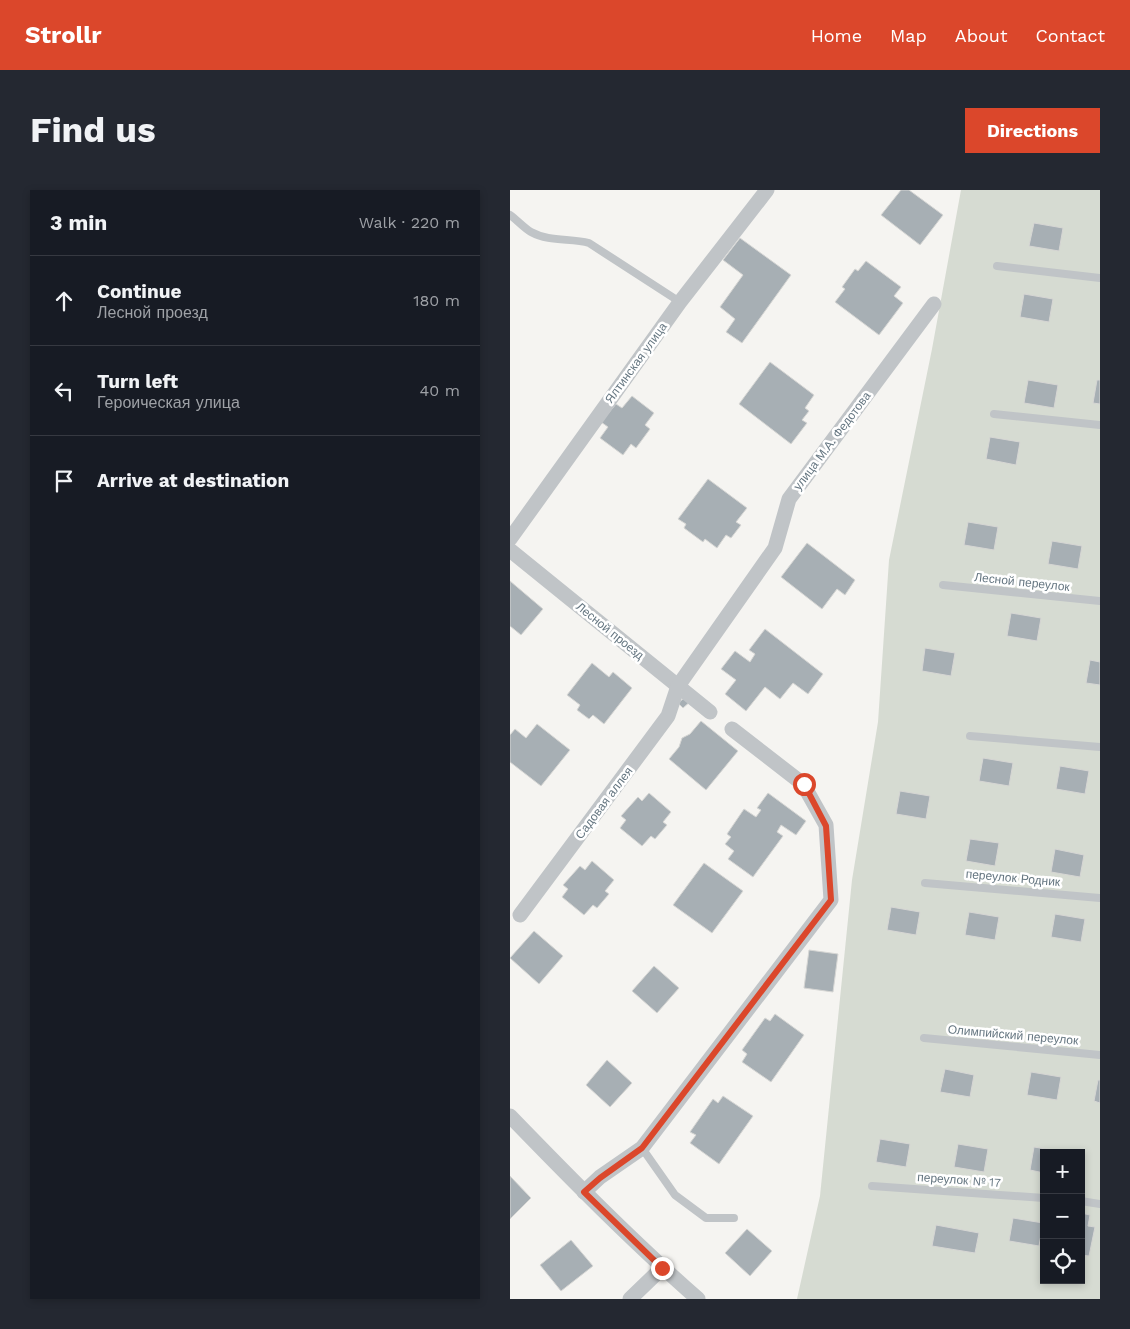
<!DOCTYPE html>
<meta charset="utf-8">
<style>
body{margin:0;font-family:"Work Sans",sans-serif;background:#242831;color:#f1f3f6}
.controls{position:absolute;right:15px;bottom:15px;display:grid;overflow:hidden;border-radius:0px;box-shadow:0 2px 8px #0003}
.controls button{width:45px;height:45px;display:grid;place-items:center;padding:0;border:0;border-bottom:1px solid #363941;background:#171b24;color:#f1f3f6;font:25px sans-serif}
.stop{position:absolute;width:15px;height:15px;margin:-11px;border:4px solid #db472b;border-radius:50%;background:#fff}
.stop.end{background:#db472b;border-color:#fff;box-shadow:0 1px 5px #0008}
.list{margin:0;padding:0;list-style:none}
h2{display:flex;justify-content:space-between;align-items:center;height:65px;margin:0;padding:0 20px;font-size:21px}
h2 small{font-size:16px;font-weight:400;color:#9ea1a6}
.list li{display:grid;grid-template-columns:32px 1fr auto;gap:15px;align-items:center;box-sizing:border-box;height:90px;padding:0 20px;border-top:1px solid #363941}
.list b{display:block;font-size:19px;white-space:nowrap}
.list p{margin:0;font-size:16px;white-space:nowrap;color:#9ea1a6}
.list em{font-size:16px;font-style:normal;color:#9ea1a6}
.icon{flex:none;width:28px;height:28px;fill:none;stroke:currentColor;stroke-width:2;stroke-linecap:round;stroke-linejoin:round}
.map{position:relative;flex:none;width:590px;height:1109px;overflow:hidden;border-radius:0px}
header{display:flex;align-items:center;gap:30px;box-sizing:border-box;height:70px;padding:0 25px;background:#db472b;color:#fff}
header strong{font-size:24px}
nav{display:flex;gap:28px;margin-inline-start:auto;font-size:18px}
.intro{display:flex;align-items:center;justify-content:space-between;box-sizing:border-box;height:120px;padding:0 30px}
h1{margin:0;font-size:35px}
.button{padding:12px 22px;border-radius:0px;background:#db472b;color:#fff;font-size:18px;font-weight:700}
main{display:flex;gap:30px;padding:0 30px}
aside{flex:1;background:#171b24;border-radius:0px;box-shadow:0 2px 8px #0003}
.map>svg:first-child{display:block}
.green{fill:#d6dbd2;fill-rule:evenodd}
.building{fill:#a7afb4;stroke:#d6d6d4}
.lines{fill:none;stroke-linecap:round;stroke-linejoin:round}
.lane{stroke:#c0c4c7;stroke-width:8}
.street{stroke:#c0c4c7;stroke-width:15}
.route{stroke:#db472b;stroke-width:6}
.labels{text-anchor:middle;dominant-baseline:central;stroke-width:5;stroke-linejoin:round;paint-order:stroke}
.street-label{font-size:12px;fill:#657681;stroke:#fff}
</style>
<header>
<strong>Strollr</strong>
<nav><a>Home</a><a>Map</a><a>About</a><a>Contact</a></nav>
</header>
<div class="intro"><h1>Find us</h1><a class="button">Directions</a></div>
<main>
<aside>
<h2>3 min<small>Walk · 220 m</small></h2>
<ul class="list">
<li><svg class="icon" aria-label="ahead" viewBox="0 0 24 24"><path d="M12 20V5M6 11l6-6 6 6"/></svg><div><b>Continue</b><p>Лесной проезд</p></div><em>180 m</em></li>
<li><svg class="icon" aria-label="left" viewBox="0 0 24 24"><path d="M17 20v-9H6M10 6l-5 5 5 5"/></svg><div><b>Turn left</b><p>Героическая улица</p></div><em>40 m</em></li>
<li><svg class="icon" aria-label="arrive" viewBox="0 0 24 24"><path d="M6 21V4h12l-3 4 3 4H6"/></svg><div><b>Arrive at destination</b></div></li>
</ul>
</aside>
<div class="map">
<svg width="590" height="1109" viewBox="0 0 590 1109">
<rect width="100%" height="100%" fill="#f5f4f1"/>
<path class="green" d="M451,0H590V1109H287L310,1006L342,690L368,532L379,370L422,159ZM534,963H571V1090H534Z"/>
<g class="building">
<path d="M391,0H399L433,25L410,55L371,25Z"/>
<path d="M524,33L553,38L549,61L519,56Z"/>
<path d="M230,48L281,85L232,153L216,142L225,129L210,117L233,85L213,70Z"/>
<path d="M356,71L391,97L384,106L393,113L369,145L325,112L335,99L332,97L345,79L348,81Z"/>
<path d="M514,104L543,109L539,132L510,127Z"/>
<path d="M260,172L304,205L295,218L299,221L292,230L297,233L281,254L229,214Z"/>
<path d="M518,190L548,195L544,218L514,213Z"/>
<path d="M587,190H590V214L583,213Z"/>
<path d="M122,206L144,223L135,235L140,239L126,258L121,254L113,265L90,248L98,237L91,232L106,214L112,218Z"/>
<path d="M480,247L510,252L506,275L476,269Z"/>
<path d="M198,289L237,318L226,332L231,335L221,348L216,345L207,358L195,349L193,352L174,338L176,334L168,329Z"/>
<path d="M458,332L488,337L484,360L454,355Z"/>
<path d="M542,351L572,356L568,379L538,374Z"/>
<path d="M297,353L345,390L335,405L327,399L312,419L271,387Z"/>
<path d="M0,391L33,419L11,445L0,436Z"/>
<path d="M501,423L531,428L527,451L497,446Z"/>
<path d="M255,439L313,484L298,504L283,493L270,509L255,497L236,521L215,504L226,490L211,479L225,461L240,472L245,464L239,460Z"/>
<path d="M415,458L445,463L441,486L412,481Z"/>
<path d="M580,470L590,472V495L576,493Z"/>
<path d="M82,473L99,487L103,482L122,498L94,534L83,525L79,529L67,520L70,515L57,505Z"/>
<path d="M178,505L182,510L173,518L168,513Z"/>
<path d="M191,531L228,561L196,600L159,569L169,557L172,548L180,544Z"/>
<path d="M27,534L60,560L31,596L0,572V545L5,539L16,548Z"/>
<path d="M473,568L503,573L499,596L469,591Z"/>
<path d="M550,576L579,581L575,604L546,599Z"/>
<path d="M390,601L420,606L416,629L386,624Z"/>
<path d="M139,603L161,622L153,632L157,635L145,649L141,646L132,656L110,638L116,630L111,626L128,607L132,611Z"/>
<path d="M258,603L296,631L286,645L271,635L267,642L273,646L243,687L218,669L224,661L215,654L221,647L217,644L234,619L246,627L251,620L247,618Z"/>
<path d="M460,649L489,653L485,676L456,671Z"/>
<path d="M545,659L574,665L570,687L541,682Z"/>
<path d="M82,671L104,690L95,701L99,704L87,718L83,715L74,725L52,707L58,699L53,695L70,676L75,680Z"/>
<path d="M194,673L233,701L202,743L163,715Z"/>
<path d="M381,717L410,722L406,745L377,740Z"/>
<path d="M459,722L489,727L485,750L455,745Z"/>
<path d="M545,724L575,729L571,752L541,747Z"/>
<path d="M24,741L53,766L29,794L0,768Z"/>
<path d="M299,760L328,764L323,802L294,798Z"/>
<path d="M144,776L169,798L147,823L122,801Z"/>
<path d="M265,824L294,845L261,892L232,872L237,864L232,860L255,828L260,831Z"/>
<path d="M97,870L122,893L100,917L76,895Z"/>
<path d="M435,879L464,885L460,907L430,902Z"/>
<path d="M521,882L551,887L547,910L517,905Z"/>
<path d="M588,890H590V913L584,911Z"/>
<path d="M213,906L243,926L209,974L180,953L186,945L180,942L203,909L208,913Z"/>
<path d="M370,949L400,954L396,977L366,972Z"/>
<path d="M448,954L478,959L474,982L444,977Z"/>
<path d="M524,957L554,962L534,963V983L520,980Z"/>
<path d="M0,986L21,1008L0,1029Z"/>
<path d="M571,1023L580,1025L578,1036L585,1037L579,1066L571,1065Z"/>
<path d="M503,1028L533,1033L529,1056L499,1051Z"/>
<path d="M426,1035L469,1043L465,1063L422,1056Z"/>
<path d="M237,1039L262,1061L240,1086L215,1063Z"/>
<path d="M61,1050L83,1076L51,1101L30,1075Z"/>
</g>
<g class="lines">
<g class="lane">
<path d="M0,25C7,30 14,38 21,42C39,52 61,48 79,53L170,112"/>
<path d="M487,76L590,88"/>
<path d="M484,224L590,235"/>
<path d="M433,395L590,411"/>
<path d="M460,546L590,557"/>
<path d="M415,693L590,708"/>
<path d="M414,848L590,865"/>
<path d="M132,958L165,1005L196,1028H224"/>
<path d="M362,996L534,1008"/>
<path d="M571,1011L590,1014"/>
</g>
<g class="street">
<path d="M0,349L170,112L257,0"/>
<path d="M0,360L200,522"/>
<path d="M10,725L158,526L168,496L265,358L279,309L424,114"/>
<path d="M0,926C61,989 122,1051 188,1109"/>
<path d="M74,1002L90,987L132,958L321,710L316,635L293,594L222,539"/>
<path d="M120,1109L152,1078"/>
</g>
</g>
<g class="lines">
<path class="route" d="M152,1078L74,1002L90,988L132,958L321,710L316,636L294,594"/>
</g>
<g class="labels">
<g class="street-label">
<text transform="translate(126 173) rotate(-54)">Ялтинская улица</text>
<text transform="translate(322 251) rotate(-53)">улица М.А. Федотова</text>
<text transform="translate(512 392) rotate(6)">Лесной переулок</text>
<text transform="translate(100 441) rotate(39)">Лесной проезд</text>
<text transform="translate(94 613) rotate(-53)">Садовая аллея</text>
<text transform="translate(503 688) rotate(5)">переулок Родник</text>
<text transform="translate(503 845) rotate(5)">Олимпийский переулок</text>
<text transform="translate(449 990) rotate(4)">переулок № 17</text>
</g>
</g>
</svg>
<div class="controls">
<button>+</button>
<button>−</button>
<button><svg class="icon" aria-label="locate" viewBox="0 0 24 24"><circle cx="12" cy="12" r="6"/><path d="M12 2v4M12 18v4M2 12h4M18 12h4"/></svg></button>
</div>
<div class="stop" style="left:294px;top:594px"></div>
<div class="stop end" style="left:152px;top:1078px"></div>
</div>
</main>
